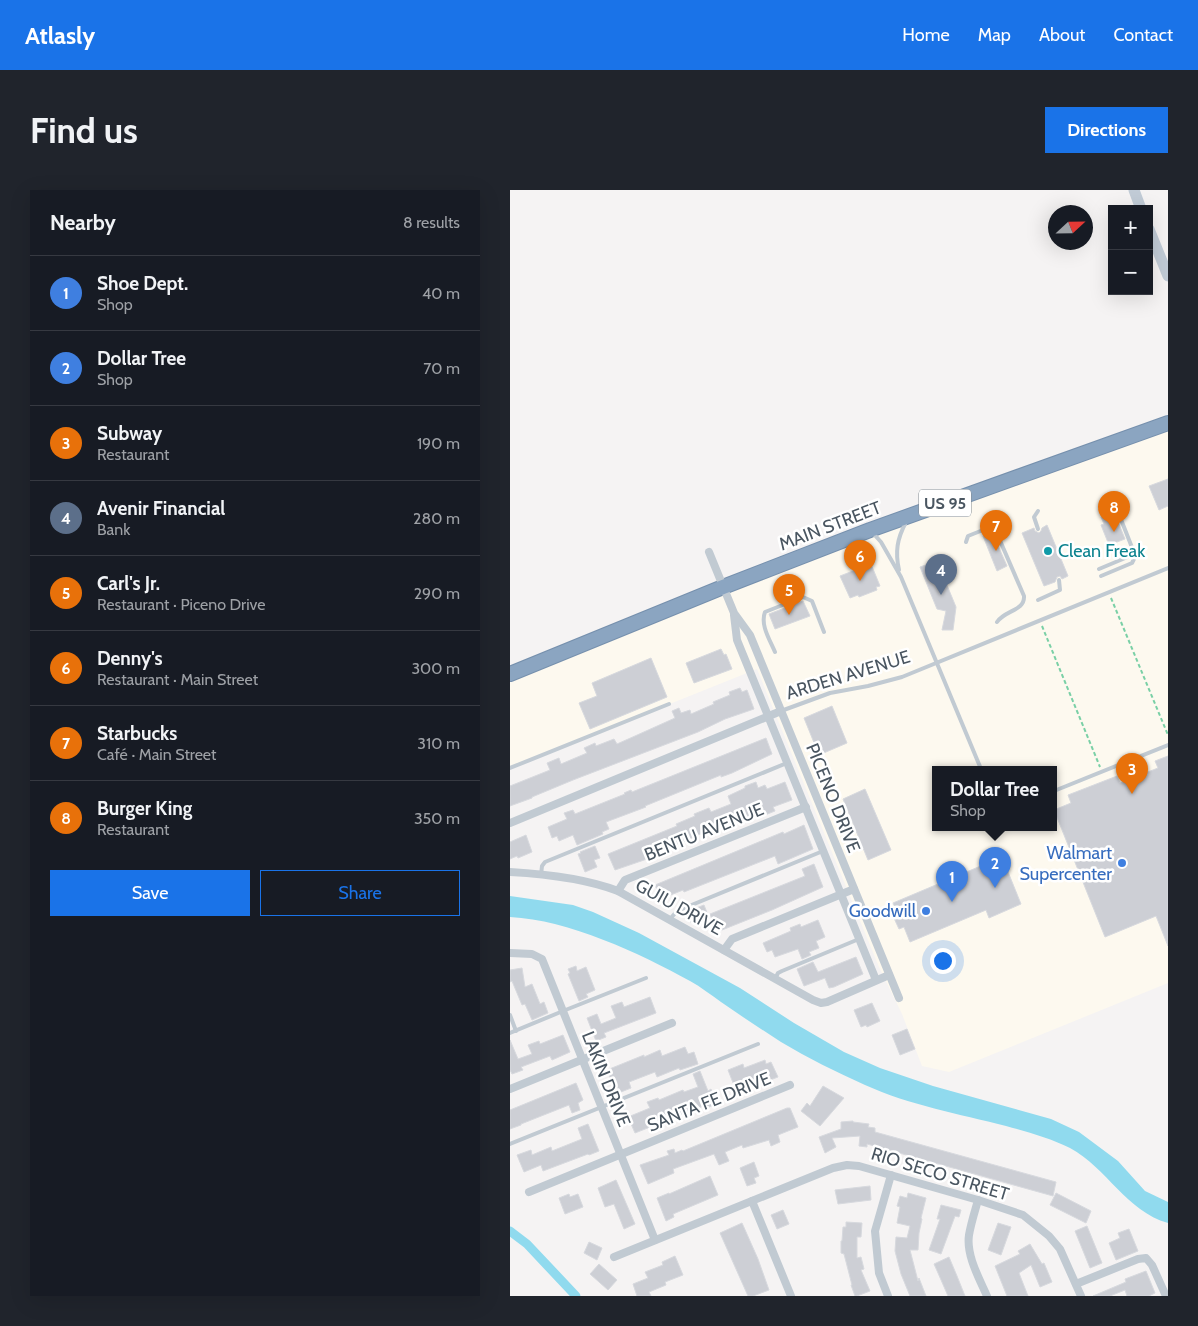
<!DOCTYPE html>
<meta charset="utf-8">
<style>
body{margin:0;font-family:Cabin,sans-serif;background:#20242c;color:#f1f3f6}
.controls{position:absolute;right:15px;top:15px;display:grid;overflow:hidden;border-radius:0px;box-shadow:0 5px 20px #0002}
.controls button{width:45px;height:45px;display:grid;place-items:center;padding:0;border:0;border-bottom:1px solid #363941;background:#171b24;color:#f1f3f6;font:25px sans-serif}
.compass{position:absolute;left:538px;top:15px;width:45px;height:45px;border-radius:50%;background:#171b24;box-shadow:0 5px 20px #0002;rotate:68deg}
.you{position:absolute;left:432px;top:770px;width:18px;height:18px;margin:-12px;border:4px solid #fff;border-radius:50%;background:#1a73e8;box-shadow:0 0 0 8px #1a73e833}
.badge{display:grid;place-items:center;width:32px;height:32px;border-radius:50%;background:#1a73e8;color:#fff;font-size:16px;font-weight:700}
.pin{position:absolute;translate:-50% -41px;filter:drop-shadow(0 1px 2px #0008)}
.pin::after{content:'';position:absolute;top:26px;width:18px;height:15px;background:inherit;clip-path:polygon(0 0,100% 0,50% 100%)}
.popup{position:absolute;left:422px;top:576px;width:125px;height:65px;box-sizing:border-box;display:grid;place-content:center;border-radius:0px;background:#171b24;filter:drop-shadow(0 1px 4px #0005);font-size:16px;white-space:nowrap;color:#9ea1a6}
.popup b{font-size:19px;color:#f1f3f6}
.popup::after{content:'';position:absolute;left:50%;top:100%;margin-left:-10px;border:10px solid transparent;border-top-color:#171b24}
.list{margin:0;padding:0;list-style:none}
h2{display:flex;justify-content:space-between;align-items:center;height:65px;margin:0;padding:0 20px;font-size:21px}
h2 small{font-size:16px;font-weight:400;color:#9ea1a6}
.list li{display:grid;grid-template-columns:32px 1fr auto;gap:15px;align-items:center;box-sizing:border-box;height:75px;padding:0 20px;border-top:1px solid #363941}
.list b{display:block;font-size:19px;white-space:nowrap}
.list p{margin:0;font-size:16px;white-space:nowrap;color:#9ea1a6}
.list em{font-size:16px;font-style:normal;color:#9ea1a6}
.actions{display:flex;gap:10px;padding:15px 20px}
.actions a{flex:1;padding:11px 0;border:1px solid #1a73e8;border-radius:0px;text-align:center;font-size:18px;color:#1a73e8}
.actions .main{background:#1a73e8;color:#fff}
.map{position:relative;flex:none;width:658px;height:1106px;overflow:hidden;border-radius:0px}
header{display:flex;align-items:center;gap:30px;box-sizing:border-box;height:70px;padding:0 25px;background:#1a73e8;color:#fff}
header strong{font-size:24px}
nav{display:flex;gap:28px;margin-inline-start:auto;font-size:18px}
.intro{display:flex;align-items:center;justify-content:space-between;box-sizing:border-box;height:120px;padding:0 30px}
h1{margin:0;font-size:35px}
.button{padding:12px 22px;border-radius:0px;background:#1a73e8;color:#fff;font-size:18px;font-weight:700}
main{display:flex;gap:30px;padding:0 30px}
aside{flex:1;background:#171b24;border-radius:0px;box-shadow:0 5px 20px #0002}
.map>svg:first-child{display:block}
.commercial{fill:#fdf9ef;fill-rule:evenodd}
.water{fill:#90daee}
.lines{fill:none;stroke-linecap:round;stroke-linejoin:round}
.canal{stroke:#90daee;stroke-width:9}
.building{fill:#cdcfd5;stroke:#d7d9de}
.highway-casing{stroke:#7690ad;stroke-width:16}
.path{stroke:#7ad0a6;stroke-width:2;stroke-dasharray:4 2.5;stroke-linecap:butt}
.lane{stroke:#c1cad2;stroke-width:4}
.street{stroke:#c1cad2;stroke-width:8}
.secondary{stroke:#c1cbd6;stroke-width:11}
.highway{stroke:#8ba5c1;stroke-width:14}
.culture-dot{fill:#0f9aa8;stroke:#fff;stroke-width:2}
.shop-dot{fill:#3f7fe0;stroke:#fff;stroke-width:2}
.labels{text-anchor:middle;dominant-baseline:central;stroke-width:5;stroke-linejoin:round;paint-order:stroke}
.shield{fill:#fff;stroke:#808990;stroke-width:1}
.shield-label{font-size:16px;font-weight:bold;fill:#4a5661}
.street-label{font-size:18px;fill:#4a5661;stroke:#fff}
.culture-label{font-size:18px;fill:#0d838f;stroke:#fff;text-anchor:start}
.shop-label{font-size:18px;fill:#366cbe;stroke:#fff;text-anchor:end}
</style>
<header>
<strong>Atlasly</strong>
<nav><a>Home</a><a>Map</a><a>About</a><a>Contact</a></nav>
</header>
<div class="intro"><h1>Find us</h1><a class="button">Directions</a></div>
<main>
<aside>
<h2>Nearby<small>8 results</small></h2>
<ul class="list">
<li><span class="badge" style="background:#3f7fe0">1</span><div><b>Shoe Dept.</b><p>Shop</p></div><em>40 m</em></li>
<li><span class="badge" style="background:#3f7fe0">2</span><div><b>Dollar Tree</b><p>Shop</p></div><em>70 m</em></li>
<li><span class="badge" style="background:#e8710a">3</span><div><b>Subway</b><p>Restaurant</p></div><em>190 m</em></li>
<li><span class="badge" style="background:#5c6f8a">4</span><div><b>Avenir Financial</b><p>Bank</p></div><em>280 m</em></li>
<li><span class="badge" style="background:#e8710a">5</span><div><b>Carl's Jr.</b><p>Restaurant · Piceno Drive</p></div><em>290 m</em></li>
<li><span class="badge" style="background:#e8710a">6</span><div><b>Denny's</b><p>Restaurant · Main Street</p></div><em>300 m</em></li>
<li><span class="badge" style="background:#e8710a">7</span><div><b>Starbucks</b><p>Café · Main Street</p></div><em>310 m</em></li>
<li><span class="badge" style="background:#e8710a">8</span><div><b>Burger King</b><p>Restaurant</p></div><em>350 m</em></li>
</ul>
<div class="actions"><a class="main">Save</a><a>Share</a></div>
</aside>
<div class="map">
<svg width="658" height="1106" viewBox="0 0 658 1106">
<rect width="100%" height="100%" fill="#f5f3f3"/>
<path class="commercial" d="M658,233V793L439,882L412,876L392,824L369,777L247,479L0,578V484ZM426,579H544V637H426Z"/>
<path class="water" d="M0,706L63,715L83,722L129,743L230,798L284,833L334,862L370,878L423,896L541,929L569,942L608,971L635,1001L658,1012V1033C616,1021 597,978 560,958C540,948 518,942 496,936C449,924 399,915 355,895C326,882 298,868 271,852C251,839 231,826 211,812C201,805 191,797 180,791C129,763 59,730 0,727Z"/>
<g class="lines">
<path class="canal" d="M0,1041L17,1054L66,1106"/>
</g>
<g class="building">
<path d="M658,289V316L649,320L639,296Z"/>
<path d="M604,322L615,349L599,355L591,335L594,334L591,327Z"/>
<path d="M537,335L558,386L552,389L550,386L547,387L545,392L534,396L512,343L524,338L525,341L529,343L531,341L532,338Z"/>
<path d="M482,342L497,376L487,381L473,346Z"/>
<path d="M427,371L446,417L443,440H432L436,421L427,419L410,377Z"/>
<path d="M361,374L370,396L366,397L367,400L349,407L348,405L340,408L330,386Z"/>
<path d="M293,411L300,426L265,439L259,424Z"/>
<path d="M211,459L214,465L216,464L222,479L184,493L176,473Z"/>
<path d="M141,468L157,507L80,539L69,513L87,506L82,493Z"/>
<path d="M230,498L232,502L237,500L244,519L215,529L188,542L63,590L22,607V608L0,616V596L40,580L37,573L49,568L51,574L77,563L74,558L85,553L86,556L104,549L107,554L125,546L165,528L162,521L169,518L171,523L180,520L181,524L204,514L203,512L220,505L219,502Z"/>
<path d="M322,516L337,553L309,565L294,528Z"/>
<path d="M256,548L262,564L222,583L211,587V585L135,616L136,617L96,632L99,639L92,642L93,644L67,655L63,645L49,651L47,646L42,648L38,637L57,629L54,623L63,620L65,624L115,604L114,603L121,600L122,602Z"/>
<path d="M658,566V756L646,726L595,747L544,620L561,613L558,605L607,586L610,593L648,578L645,571Z"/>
<path d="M246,592L248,598L255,595L257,599L275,592L282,610L263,617L265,621L250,627L248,622L188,645L137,669L105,680L98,664L167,636L166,634L185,626L184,624L199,618L201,622L221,614L218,606L235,598V596Z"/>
<path d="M355,599L381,660L358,670L333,609Z"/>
<path d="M294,635L303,659L268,674L265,666L174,702L173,700L151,709L145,695L273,642L274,644Z"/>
<path d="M16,645L22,662L8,668L7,666L0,669V652Z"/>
<path d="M85,656L90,668L84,670L87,677L75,682L68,664L71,663L70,662Z"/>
<path d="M492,667L511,714L479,728L476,720L400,752L394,737L389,739L383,726L388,724L383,713Z"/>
<path d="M304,674L313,697L262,720L207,742L200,724L295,686L292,679Z"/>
<path d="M194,715L198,725L180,732L176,722Z"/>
<path d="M308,730L315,747L306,751L309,758L299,762L301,765L292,769L288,759L265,767L262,760L257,762L253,753L281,741L280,738L290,734L291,737Z"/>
<path d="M346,767L353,784L324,797L319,798L315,788L294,796L287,779L303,772L308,782Z"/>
<path d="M66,776L67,781L76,777L85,800L76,804L78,807L69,811L58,784L60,783L58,779Z"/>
<path d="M12,778L15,797L22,794L30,814L34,812L38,823L22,830L15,814L12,815L2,791L0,792V780Z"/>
<path d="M140,807L146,823L94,843L96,847L86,851L77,828L87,824L91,834L106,828L101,816L112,812L114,817Z"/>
<path d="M362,813L370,831L357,837L356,835L351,837L344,820Z"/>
<path d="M397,839L405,859L390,865L382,845Z"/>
<path d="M53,845L60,862L42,870L40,866L11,877L13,880L2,884L0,880V850L8,869L22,864L18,855L29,851L30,854Z"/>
<path d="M175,857L178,864L184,862L188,874L170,880L169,878L147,887L145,882L119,892L121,898L106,904L97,880L134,865V867L150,860L152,866Z"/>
<path d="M255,870L256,874L261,872L268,887L227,903L218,880L233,874L234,878Z"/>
<path d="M190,881L198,901L201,899L206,914L197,918L196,915L125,943L118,927L140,918L137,912L148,908L149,910L173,900L174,902L188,897L183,884Z"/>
<path d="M66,893L73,910L68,913L70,920L62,923L59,915L11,934V935L0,939V920Z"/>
<path d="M313,896L334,908L310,936L291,921L297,913L300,916Z"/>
<path d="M277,918H280L288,937L268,945L270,952L261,956L259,950L233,958L232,955L215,962L219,971L209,975L204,964L163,979L164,983L138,994L130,975L159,965L157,961L164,959L165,963L172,960L173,961Z"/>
<path d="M343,931V932L359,934L358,937L365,938V942L546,992L543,1006L357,954V957L349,956L350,946L322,948L326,957L315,963L309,947L331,939V932Z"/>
<path d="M78,934L89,961L79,965L78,964L33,981L31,975L14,982L7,965L21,960L22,965L41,957L42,961L72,949L68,938Z"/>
<path d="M244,972L249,986L244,988L246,993L237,996L230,978Z"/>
<path d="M200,986L208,1005L163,1024L164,1027L156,1031L147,1008L159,1003V1004Z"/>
<path d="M106,990L125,1034L114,1039L104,1014L95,1017L88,998Z"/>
<path d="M360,996L361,1010L328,1014L325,1000Z"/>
<path d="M398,1003L416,1008L411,1028L412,1029L409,1043L408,1060H400L408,1091L409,1088L416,1106H400L391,1084L385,1061L386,1047L397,1048L400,1036L387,1033L390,1017L387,1016L390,1006L397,1008Z"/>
<path d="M546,1003L581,1021L576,1033L540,1015Z"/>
<path d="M59,1004L60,1007L68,1004L73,1017L55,1024L49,1008Z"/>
<path d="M431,1015L451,1020L449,1027L445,1026L431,1064L419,1060L430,1029H427Z"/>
<path d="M273,1020L279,1034L267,1039L261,1025Z"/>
<path d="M336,1032L352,1033L351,1047H347V1068L351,1067L354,1079L351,1080L360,1101L347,1106H345L341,1095H342L334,1064L331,1063V1051H332L333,1037H336Z"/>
<path d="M232,1033L248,1069L259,1100L243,1106H238L210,1043Z"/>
<path d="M488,1033L501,1037L491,1065L478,1060Z"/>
<path d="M577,1036L592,1073L580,1078L565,1041Z"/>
<path d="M619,1039L628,1061L606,1070L599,1053L610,1048L608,1043Z"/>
<path d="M79,1052L92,1058L87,1070L74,1063Z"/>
<path d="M520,1054L532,1074L534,1073L542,1092L530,1097L521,1075L509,1083L518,1106H497L485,1076L510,1064L508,1061Z"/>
<path d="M165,1066L173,1085L155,1092L156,1095L139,1102L141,1106H127L123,1094L138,1088L135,1082L153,1075L152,1072Z"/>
<path d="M439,1067L447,1086L455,1106H438L428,1083L424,1074Z"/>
<path d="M89,1074L107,1090L98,1100L80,1084Z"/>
<path d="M636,1081L645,1103L639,1106H617L615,1100L600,1106H583L616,1092L615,1089Z"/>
</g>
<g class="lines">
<defs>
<path id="highway" d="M0,484L213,397L360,340L658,233"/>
</defs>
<use href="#highway" class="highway-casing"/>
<g class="path">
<path d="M601,408L658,545"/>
<path d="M532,436L590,577"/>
</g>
<g class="lane">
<path d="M528,339L524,327L528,321"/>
<path d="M362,342L371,352L391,387L471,579"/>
<path d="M456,352L458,346L478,338L485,339L514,406C515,421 495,420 487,432"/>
<path d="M589,379L620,366L623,360L603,309"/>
<path d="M389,380C385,362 387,349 396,332"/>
<path d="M591,386L622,373L625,367L624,362"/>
<path d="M528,410L550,400L549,390"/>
<path d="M265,462C260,450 250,435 255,422L293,407L302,411L314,442"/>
<path d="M271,521L320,503L358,496L392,487L658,378"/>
<path d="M0,578L159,514"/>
<path d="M544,601L658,555"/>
<path d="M31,685L32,676L35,672L277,573"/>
<path d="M160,729L167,721L313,661"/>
<path d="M265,789L268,783L272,781L349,749"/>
<path d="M0,825L6,841"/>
<path d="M0,843L53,821L136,788"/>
<path d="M0,954L248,854"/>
</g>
<g class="street">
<path d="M199,362L224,423L240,445L389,808"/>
<path d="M224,425L227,450L366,790"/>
<path d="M0,633L271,521"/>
<path d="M0,682C36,684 74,688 108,701L303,810L311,813L317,812L379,785"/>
<path d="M108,701L115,690L296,617"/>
<path d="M214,760L222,749L344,699"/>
<path d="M0,763L22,764L32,769L145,1050"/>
<path d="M0,899L162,833"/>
<path d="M19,1002L280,895"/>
<path d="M468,1010C465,1021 461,1033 459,1045C456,1065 469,1088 477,1106"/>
<path d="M242,1011L281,1106"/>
<path d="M104,1067L323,978L337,975L349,976L468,1010L513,1025L539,1046L550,1059L571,1106"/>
<path d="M566,1094L628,1069L636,1068L642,1075L656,1106"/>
<path d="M378,1106L369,1083L365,1041L381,985"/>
</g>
<g class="secondary">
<path d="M624,0L631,19"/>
<path d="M639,39L658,86"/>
</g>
<use href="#highway" class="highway"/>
</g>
<circle class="culture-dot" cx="538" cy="361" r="5"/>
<g class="shop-dot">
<circle cx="612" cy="673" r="5"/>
<circle cx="416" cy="721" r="5"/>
</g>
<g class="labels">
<rect class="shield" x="409" y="299.5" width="52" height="27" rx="4"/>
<g class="shield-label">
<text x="435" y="313">US 95</text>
</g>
<g class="street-label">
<text transform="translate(320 336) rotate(-21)">MAIN STREET</text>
<text transform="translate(338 485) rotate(-17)">ARDEN AVENUE</text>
<text transform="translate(323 608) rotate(68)">PICENO DRIVE</text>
<text transform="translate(194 642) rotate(-22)">BENTU AVENUE</text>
<text transform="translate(169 717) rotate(29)">GUIU DRIVE</text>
<text transform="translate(96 889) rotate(68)">LAKIN DRIVE</text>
<text transform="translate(199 912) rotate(-22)">SANTA FE DRIVE</text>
<text transform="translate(430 984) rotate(17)">RIO SECO STREET</text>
</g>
<g class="culture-label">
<text x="548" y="361">Clean Freak</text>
</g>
<g class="shop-label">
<text x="602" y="663">Walmart<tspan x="602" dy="21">Supercenter</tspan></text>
<text x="406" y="721">Goodwill</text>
</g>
</g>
</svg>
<div class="controls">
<button>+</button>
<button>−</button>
</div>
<svg class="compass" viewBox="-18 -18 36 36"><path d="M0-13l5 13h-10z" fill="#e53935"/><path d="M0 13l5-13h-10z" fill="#9ea1a6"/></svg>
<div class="you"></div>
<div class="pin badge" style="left:442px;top:712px;background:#3f7fe0">1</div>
<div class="pin badge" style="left:485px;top:698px;background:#3f7fe0">2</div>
<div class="popup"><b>Dollar Tree</b>Shop</div>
<div class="pin badge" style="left:622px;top:604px;background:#e8710a">3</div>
<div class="pin badge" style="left:431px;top:405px;background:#5c6f8a">4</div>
<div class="pin badge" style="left:279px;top:425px;background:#e8710a">5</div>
<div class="pin badge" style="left:350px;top:391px;background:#e8710a">6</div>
<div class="pin badge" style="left:486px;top:361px;background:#e8710a">7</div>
<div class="pin badge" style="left:604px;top:342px;background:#e8710a">8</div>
</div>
</main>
